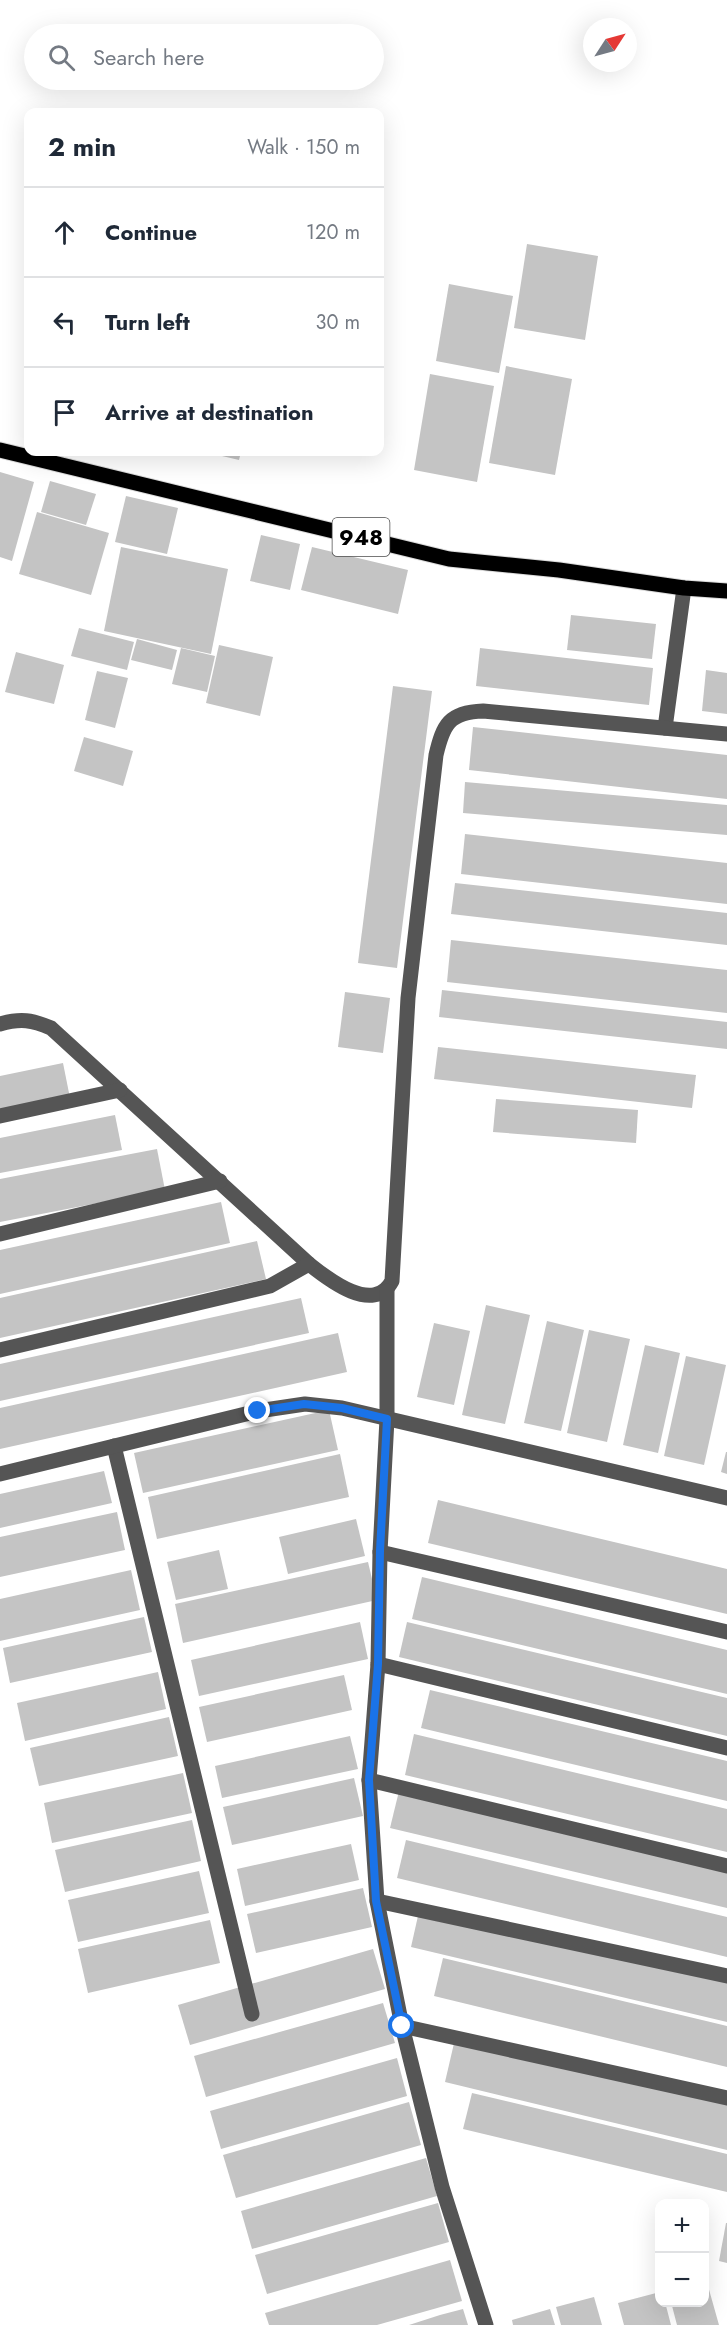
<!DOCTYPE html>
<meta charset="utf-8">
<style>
body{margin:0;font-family:Jost,sans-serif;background:#f6f6f7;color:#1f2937}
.controls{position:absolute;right:18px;bottom:18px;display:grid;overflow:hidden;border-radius:12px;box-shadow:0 6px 24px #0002}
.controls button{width:54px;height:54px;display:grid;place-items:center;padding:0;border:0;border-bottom:2px solid #e0e1e3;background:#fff;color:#1f2937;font:30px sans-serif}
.compass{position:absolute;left:583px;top:18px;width:54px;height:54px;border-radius:50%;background:#fff;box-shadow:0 6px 24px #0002;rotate:54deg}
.stop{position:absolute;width:18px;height:18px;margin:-14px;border:4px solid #1a73e8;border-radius:50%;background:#fff}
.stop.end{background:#1a73e8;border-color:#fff;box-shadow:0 2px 6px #0008}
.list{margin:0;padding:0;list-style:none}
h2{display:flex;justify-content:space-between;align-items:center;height:78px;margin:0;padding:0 24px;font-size:26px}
h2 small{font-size:20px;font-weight:400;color:#747a83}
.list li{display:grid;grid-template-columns:39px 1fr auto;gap:18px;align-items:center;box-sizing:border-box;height:90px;padding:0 24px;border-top:2px solid #e0e1e3}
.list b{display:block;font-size:22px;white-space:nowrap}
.list em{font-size:20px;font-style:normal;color:#747a83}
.icon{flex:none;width:33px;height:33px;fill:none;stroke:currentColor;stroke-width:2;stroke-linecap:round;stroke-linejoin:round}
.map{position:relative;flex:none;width:727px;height:2325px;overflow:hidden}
.search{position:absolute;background:#fff;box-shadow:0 6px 24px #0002;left:24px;top:24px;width:360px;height:66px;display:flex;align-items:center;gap:15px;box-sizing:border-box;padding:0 21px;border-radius:33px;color:#747a83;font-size:22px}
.panel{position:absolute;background:#fff;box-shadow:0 6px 24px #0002;left:24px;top:108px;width:360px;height:348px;border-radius:12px}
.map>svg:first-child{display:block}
.building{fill:#c4c4c4}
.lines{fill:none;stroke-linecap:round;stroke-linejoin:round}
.major-casing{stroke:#dbdbdb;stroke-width:17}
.minor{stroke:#555;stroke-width:15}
.major{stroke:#000;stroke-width:15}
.route{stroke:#1a73e8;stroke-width:8}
.labels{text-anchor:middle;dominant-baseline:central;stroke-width:5;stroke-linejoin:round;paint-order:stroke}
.shield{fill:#fff;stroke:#4c4c4c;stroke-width:1.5}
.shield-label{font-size:22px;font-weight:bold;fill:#000}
</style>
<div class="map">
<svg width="727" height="2325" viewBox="0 0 727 2325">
<rect width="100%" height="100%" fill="#fff"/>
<g class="building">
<path d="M527,244L598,256L585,340L514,328Z"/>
<path d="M449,284L513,296L499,373L436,361Z"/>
<path d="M506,366L572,379L555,475L489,463Z"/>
<path d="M430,374L494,386L477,482L414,470Z"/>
<path d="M205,452H241L239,460Z"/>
<path d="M0,472L34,482L12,561L0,557Z"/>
<path d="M50,481L96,494L86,525L41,512Z"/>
<path d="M126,496L178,508L167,554L115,542Z"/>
<path d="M37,512L109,533L91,595L19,574Z"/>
<path d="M261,535L300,544L290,590L250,581Z"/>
<path d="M121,547L228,569L211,654L104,631Z"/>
<path d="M312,547L408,570L398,614L301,590Z"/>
<path d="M571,615L656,624L652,659L567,650Z"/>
<path d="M79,628L134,642L127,670L71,656Z"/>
<path d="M137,639L177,650L172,670L131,660Z"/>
<path d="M219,645L273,657L260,716L206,703Z"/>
<path d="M181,648L215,656L207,692L172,684Z"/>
<path d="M480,648L653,668L649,705L476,686Z"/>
<path d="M16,652L64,665L54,704L5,692Z"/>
<path d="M706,670L727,673V714L702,711Z"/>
<path d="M97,671L128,678L115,728L85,720Z"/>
<path d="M393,686L432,691L397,968L358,963Z"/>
<path d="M473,727L727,755V799L469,770Z"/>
<path d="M84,737L133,751L123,786L74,771Z"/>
<path d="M465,782L727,805V835L463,813Z"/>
<path d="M465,834L727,863V904L461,874Z"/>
<path d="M455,883L727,913V945L451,914Z"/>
<path d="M451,940L727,970V1013L447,982Z"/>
<path d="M442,990L727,1022V1049L439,1017Z"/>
<path d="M345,992L390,998L383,1053L338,1047Z"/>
<path d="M438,1047L696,1075L692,1108L434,1079Z"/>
<path d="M63,1063L70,1098L0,1111V1076Z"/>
<path d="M496,1099L638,1110L636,1143L493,1132Z"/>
<path d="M115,1115L122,1150L0,1173V1138Z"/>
<path d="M157,1149L165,1190L0,1222V1179Z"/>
<path d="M221,1202L230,1243L0,1294V1250Z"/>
<path d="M257,1241L266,1279L0,1338V1298Z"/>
<path d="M301,1298L309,1333L0,1401V1364Z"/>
<path d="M486,1305L530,1315L505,1424L462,1415Z"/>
<path d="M547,1321L584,1330L561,1431L524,1423Z"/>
<path d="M434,1323L470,1331L454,1405L417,1397Z"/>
<path d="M589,1330L630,1339L607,1442L567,1433Z"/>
<path d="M338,1333L347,1372L0,1449V1408Z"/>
<path d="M645,1345L680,1353L658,1453L623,1445Z"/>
<path d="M686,1356L726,1365L704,1465L664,1456Z"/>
<path d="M329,1410L338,1450L143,1493L134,1453Z"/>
<path d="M726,1452H727V1474L721,1472Z"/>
<path d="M340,1454L349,1497L157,1539L148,1497Z"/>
<path d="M104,1471L112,1503L0,1528V1494Z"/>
<path d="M438,1500L727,1569V1614L428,1543Z"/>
<path d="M117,1512L125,1550L0,1577V1537Z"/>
<path d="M356,1519L365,1556L288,1574L279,1537Z"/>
<path d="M219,1550L228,1589L176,1600L167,1562Z"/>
<path d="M368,1562L377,1600L183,1643L175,1604Z"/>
<path d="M131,1570L140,1610L0,1641V1599Z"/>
<path d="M422,1577L727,1650V1694L412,1619Z"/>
<path d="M144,1617L152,1652L10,1683L3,1648Z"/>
<path d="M360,1622L368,1659L199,1696L191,1660Z"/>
<path d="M407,1622L727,1698V1736L399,1657Z"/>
<path d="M158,1672L166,1709L25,1741L17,1703Z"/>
<path d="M344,1675L352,1710L207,1742L199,1707Z"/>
<path d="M430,1690L727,1761V1801L421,1728Z"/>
<path d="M169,1717L178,1756L39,1786L30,1748Z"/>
<path d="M414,1734L727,1809V1852L405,1775Z"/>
<path d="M350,1736L358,1769L222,1798L215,1766Z"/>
<path d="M183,1773L192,1813L52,1843L44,1803Z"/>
<path d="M354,1778L363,1816L232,1845L223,1807Z"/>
<path d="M399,1791L727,1870V1908L390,1828Z"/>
<path d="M192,1820L201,1861L65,1892L55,1850Z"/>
<path d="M406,1840L727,1917V1957L397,1878Z"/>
<path d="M351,1844L359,1880L245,1906L237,1869Z"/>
<path d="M199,1871L209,1913L78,1942L68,1900Z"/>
<path d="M363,1888L372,1927L256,1953L247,1914Z"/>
<path d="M420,1907L727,1980V2022L411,1947Z"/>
<path d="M210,1920L220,1963L88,1993L78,1949Z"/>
<path d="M373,1949L385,1989L190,2045L178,2005Z"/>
<path d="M443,1958L727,2026V2067L434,1996Z"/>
<path d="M383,2003L395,2043L206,2097L194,2056Z"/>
<path d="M455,2039L727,2105V2150L445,2082Z"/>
<path d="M397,2058L407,2096L221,2149L210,2111Z"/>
<path d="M472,2093L727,2154V2192L463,2129Z"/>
<path d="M409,2102L421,2145L236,2198L223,2155Z"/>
<path d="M426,2158L437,2196L252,2249L241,2211Z"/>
<path d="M438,2203L449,2242L267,2294L255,2255Z"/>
<path d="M726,2223H727V2263L719,2261Z"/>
<path d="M450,2260L462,2301L377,2325H269L265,2313Z"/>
<path d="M708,2286L719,2325H677L671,2302H705V2287Z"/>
<path d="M660,2292V2302H665L671,2325H624L618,2303Z"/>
<path d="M594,2297L602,2325H561L556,2307Z"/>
<path d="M463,2309L468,2325H409L440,2315Z"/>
<path d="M550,2309L555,2325H513L512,2320Z"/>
</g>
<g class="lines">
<defs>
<path id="major" d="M0,450L449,559L559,570L684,588L727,591"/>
</defs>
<use href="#major" class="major-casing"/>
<g class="minor">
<path d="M665,728L684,588"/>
<path d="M0,1024C21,1018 32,1020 51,1028L309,1264C329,1280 374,1315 392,1281L408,998L436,755C443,725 449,712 483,711L727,734"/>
<path d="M0,1116L120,1090"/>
<path d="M0,1234L220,1181"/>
<path d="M387,1291V1419L380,1552L378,1664L369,1780L377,1901L402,2026L442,2187L486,2325"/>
<path d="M0,1350L270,1286L309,1264"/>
<path d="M114,1446L252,2014"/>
<path d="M0,1474L258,1411L305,1404L342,1408L727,1498"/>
<path d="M380,1552L727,1632"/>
<path d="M378,1664L727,1748"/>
<path d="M369,1780L727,1866"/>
<path d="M377,1901L727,1976"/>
<path d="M402,2026L727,2098"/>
</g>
<use href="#major" class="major"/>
</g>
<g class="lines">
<path class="route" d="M258,1411L304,1404L342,1408L387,1419L380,1551L378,1664L369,1780L376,1901L402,2026"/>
</g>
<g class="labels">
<rect class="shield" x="332.5" y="518" width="57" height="38" rx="4.5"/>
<g class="shield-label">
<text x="361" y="537">948</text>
</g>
</g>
</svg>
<div class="controls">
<button>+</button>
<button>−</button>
</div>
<svg class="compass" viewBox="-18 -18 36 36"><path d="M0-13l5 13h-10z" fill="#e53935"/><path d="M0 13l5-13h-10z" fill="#747a83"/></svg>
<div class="stop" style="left:402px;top:2026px"></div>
<div class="stop end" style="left:258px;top:1411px"></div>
<div class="search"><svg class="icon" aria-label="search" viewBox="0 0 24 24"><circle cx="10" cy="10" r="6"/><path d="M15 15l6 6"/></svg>Search here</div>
<section class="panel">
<h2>2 min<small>Walk · 150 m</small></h2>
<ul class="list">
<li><svg class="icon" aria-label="ahead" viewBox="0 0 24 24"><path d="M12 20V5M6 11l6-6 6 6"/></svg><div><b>Continue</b></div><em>120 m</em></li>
<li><svg class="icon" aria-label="left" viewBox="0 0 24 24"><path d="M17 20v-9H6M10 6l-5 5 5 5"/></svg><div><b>Turn left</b></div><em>30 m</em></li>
<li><svg class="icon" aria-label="arrive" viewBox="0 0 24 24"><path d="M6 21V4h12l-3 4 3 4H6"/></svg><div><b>Arrive at destination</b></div></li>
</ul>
</section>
</div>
